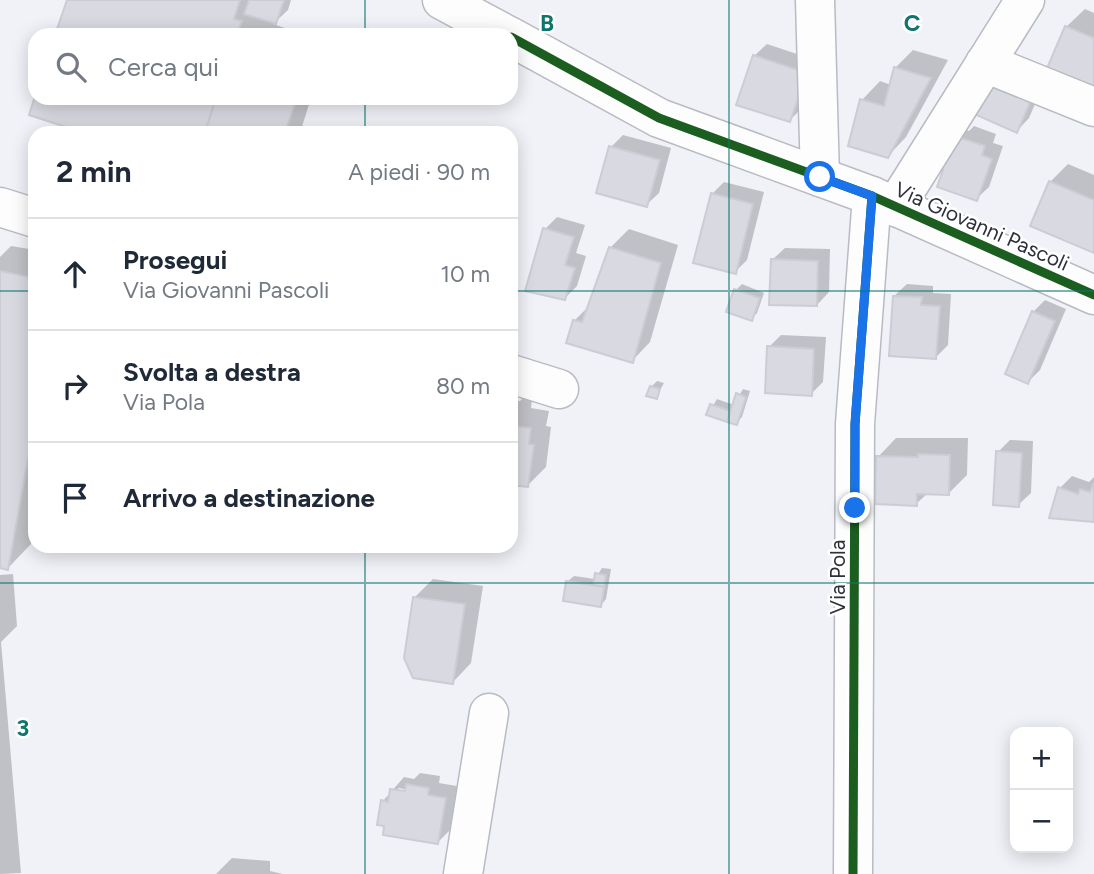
<!DOCTYPE html>
<html lang="it">
<meta charset="utf-8">
<style>
body{margin:0;font-family:Figtree,sans-serif;background:#f2f2f3;color:#1f2937}
.controls{position:absolute;right:21px;bottom:21px;display:grid;overflow:hidden;border-radius:14px;box-shadow:0 4px 18px #0003}
.controls button{width:63px;height:63px;display:grid;place-items:center;padding:0;border:0;border-bottom:2px solid #e0e1e3;background:#fff;color:#1f2937;font:35px sans-serif}
.stop{position:absolute;width:21px;height:21px;margin:-16px;border:5px solid #1a73e8;border-radius:50%;background:#fff}
.stop.end{background:#1a73e8;border-color:#fff;box-shadow:0 2px 7px #0008}
.list{margin:0;padding:0;list-style:none}
h2{display:flex;justify-content:space-between;align-items:center;height:91px;margin:0;padding:0 28px;font-size:30px}
h2 small{font-size:23px;font-weight:400;color:#747a83}
.list li{display:grid;grid-template-columns:46px 1fr auto;gap:21px;align-items:center;box-sizing:border-box;height:112px;padding:0 28px;border-top:2px solid #e0e1e3}
.list b{display:block;font-size:26px;white-space:nowrap}
.list p{margin:0;font-size:23px;white-space:nowrap;color:#747a83}
.list em{font-size:23px;font-style:normal;color:#747a83}
.icon{flex:none;width:38px;height:38px;fill:none;stroke:currentColor;stroke-width:2;stroke-linecap:round;stroke-linejoin:round}
.map{position:relative;flex:none;width:1094px;height:874px;overflow:hidden}
.search{position:absolute;background:#fff;box-shadow:0 4px 18px #0003;left:28px;top:28px;width:490px;height:77px;display:flex;align-items:center;gap:18px;box-sizing:border-box;padding:0 24px;border-radius:21px;color:#747a83;font-size:26px}
.panel{position:absolute;background:#fff;box-shadow:0 4px 18px #0003;left:28px;top:126px;width:490px;height:427px;border-radius:21px}
.map>svg:first-child{display:block}
.shadow{fill:#0003;fill-rule:evenodd}
.building{fill:#d9d9e1;stroke:#ccccd4;stroke-width:2}
.lines{fill:none;stroke-linecap:round;stroke-linejoin:round}
.minor-casing{stroke:#b9bbc3;stroke-width:41}
.minor{stroke:#fdfdfe;stroke-width:38}
.cycleway-casing{stroke:#fff;stroke-width:13}
.cycleway{stroke:#1b5e20;stroke-width:9}
.route{stroke:#1a73e8;stroke-width:9}
.grid{fill:none;stroke:#0f766e;stroke-width:2;stroke-opacity:0.55}
.labels{text-anchor:middle;dominant-baseline:central;stroke-width:5;stroke-linejoin:round;paint-order:stroke}
.street-label{font-size:21px;fill:#2e303a;stroke:#fff}
.grid-label{font-size:23px;text-anchor:middle;font-weight:bold;fill:#0f766e;stroke:#fff;stroke-width:5;stroke-linejoin:round;paint-order:stroke}
</style>
<div class="map">
<svg width="1094" height="874" viewBox="0 0 1094 874">
<rect width="100%" height="100%" fill="#f1f2f8"/>
<g class="shadow">
<path d="M68,0H291L288,10L273,24L306,35H57Z"/>
<path d="M1085,9L1094,13V92L1066,27Z"/>
<path d="M767,44L818,61L802,108L790,120L754,56Z"/>
<path d="M913,50L948,60L906,137L888,156L862,100L880,81L891,85L895,68Z"/>
<path d="M999,70L1042,88L1029,118L1017,131Z"/>
<path d="M36,98H311L300,133H91Z"/>
<path d="M956,126L969,131L974,126L996,134L993,143L1003,146L989,187L976,199L939,186Z"/>
<path d="M623,135L671,148L659,193L646,205L611,147Z"/>
<path d="M1068,164L1094,175V251L1050,182Z"/>
<path d="M35,168V182L31,180Z"/>
<path d="M724,182L764,192L747,260L735,272L712,194Z"/>
<path d="M557,217L585,225L576,253L586,256L577,286L565,298L545,229Z"/>
<path d="M629,229L678,245L650,342L632,361L575,320L589,306L610,248Z"/>
<path d="M11,246L35,250V523L31,544L8,568L0,566V257Z"/>
<path d="M785,248L830,249L829,292L817,305L772,260Z"/>
<path d="M742,284L764,293L757,313L751,319L736,290Z"/>
<path d="M907,284L933,286V293L951,294L948,345L936,357L894,296Z"/>
<path d="M1045,300L1066,309L1040,370L1028,382L1033,312Z"/>
<path d="M781,335L826,337L823,382L811,394L769,347Z"/>
<path d="M657,381L664,383L656,397L651,387Z"/>
<path d="M743,389L750,391L742,417L736,423L708,414L717,399L734,405Z"/>
<path d="M523,398L532,399L531,408L549,411L546,426L551,427L546,467L528,485L511,483V400L520,401Z"/>
<path d="M896,438H968L967,475L949,493H928L916,504L878,457Z"/>
<path d="M1010,440L1033,441L1031,493L1018,505L998,452Z"/>
<path d="M1072,476L1089,482L1094,477V520L1060,488Z"/>
<path d="M602,568L611,569L606,599L601,605L568,581L574,576L595,579Z"/>
<path d="M13,574L17,626L1,642L21,873L0,874V575Z"/>
<path d="M433,579L483,586L471,663L453,682L415,597Z"/>
<path d="M420,773L440,776L439,783L457,786L450,830L438,842L383,801L404,777L414,779ZM399,788L413,791V794L396,791Z"/>
<path d="M232,858L270,861V871L283,874H216Z"/>
</g>
<g class="building">
<path d="M67,0H240L234,19L242,21L237,35H55Z"/>
<path d="M249,0H284L276,24L244,14Z"/>
<path d="M1065,26L1094,38V94L1045,73Z"/>
<path d="M753,55L807,73L790,122L736,105Z"/>
<path d="M894,67L931,78L888,158L848,146L860,99L884,106Z"/>
<path d="M985,81L1031,100L1017,133L972,113Z"/>
<path d="M35,96V98H216L205,133H85L29,115Z"/>
<path d="M216,98H297L285,133H205Z"/>
<path d="M942,138L958,144L961,138L985,146L982,155L992,159L977,201L937,187L943,170L932,166Z"/>
<path d="M609,146L660,160L647,207L596,193Z"/>
<path d="M1049,181L1094,200V253L1030,226Z"/>
<path d="M711,193L753,204L736,274L693,263Z"/>
<path d="M543,228L574,237L565,265L575,268L565,300L525,291Z"/>
<path d="M609,247L661,263L633,363L566,343L573,320L582,322Z"/>
<path d="M771,259L818,261L817,306L769,305Z"/>
<path d="M0,271L35,278V420L8,570L0,568Z"/>
<path d="M734,289L760,298L752,321L726,312Z"/>
<path d="M893,296L922,297L921,305L940,306L936,359L889,356Z"/>
<path d="M1032,311L1055,321L1028,384L1005,374Z"/>
<path d="M767,346L814,349L812,396L765,393Z"/>
<path d="M650,386L660,389L657,399L646,396Z"/>
<path d="M736,393L746,397L737,425L727,422Z"/>
<path d="M710,404L730,411L727,422L706,415Z"/>
<path d="M511,416L515,417L514,426L531,428L529,444L534,445L528,487L511,485Z"/>
<path d="M996,451L1022,453L1019,507L993,505Z"/>
<path d="M918,454L950,455L949,495L917,494V506L875,504L876,456L918,457Z"/>
<path d="M1094,483V522L1049,518L1058,487L1078,494L1080,489L1090,492Z"/>
<path d="M595,573L606,575L604,587L593,585Z"/>
<path d="M566,581L604,587L601,607L563,601Z"/>
<path d="M413,597L465,604L453,684L413,678L404,658Z"/>
<path d="M406,784L429,788L428,795L446,798L438,844L383,835L384,826L377,825L381,800L388,802L390,789L405,791Z"/>
</g>
<g class="lines">
<defs>
<g id="minor">
<path d="M442,0L507,35"/>
<path d="M815,0L820,177"/>
<path d="M511,37L659,118L872,196L1094,295"/>
<path d="M985,63L1094,107"/>
<path d="M0,207L35,218"/>
<path d="M895,207L1025,0"/>
<path d="M511,374L559,389"/>
<path d="M463,874L489,713"/>
<path d="M853,874L855,424L872,196"/>
</g>
</defs>
<use href="#minor" class="minor-casing"/>
<use href="#minor" class="minor"/>
<defs>
<g id="cycleway">
<path d="M511,37L659,118L872,196L1094,295"/>
<path d="M853,874L855,424L872,196"/>
</g>
</defs>
<use href="#cycleway" class="cycleway-casing"/>
<use href="#cycleway" class="cycleway"/>
</g>
<g class="lines">
<path class="route" d="M820,177L872,196L855,424V508"/>
</g>
<path class="grid" d="M365,0V35M729,0V874M365,98V133M0,291H35M511,291H1094M365,546V874M0,583H1094"/>
<g class="labels">
<g class="street-label">
<text transform="translate(982 226) rotate(24)">Via Giovanni Pascoli</text>
<text transform="translate(837 577) rotate(-90)">Via Pola</text>
</g>
</g>
<g class="grid-label">
<text x="547" y="31">B</text>
<text x="912" y="31">C</text>
<text x="23" y="736">3</text>
</g>
</svg>
<div class="controls">
<button>+</button>
<button>−</button>
</div>
<div class="stop" style="left:820px;top:177px"></div>
<div class="stop end" style="left:855px;top:508px"></div>
<div class="search"><svg class="icon" aria-label="search" viewBox="0 0 24 24"><circle cx="10" cy="10" r="6"/><path d="M15 15l6 6"/></svg>Cerca qui</div>
<section class="panel">
<h2>2 min<small>A piedi · 90 m</small></h2>
<ul class="list">
<li><svg class="icon" aria-label="ahead" viewBox="0 0 24 24"><path d="M12 20V5M6 11l6-6 6 6"/></svg><div><b>Prosegui</b><p>Via Giovanni Pascoli</p></div><em>10 m</em></li>
<li><svg class="icon" aria-label="right" viewBox="0 0 24 24"><path d="M7 20v-9h11M14 6l5 5-5 5"/></svg><div><b>Svolta a destra</b><p>Via Pola</p></div><em>80 m</em></li>
<li><svg class="icon" aria-label="arrive" viewBox="0 0 24 24"><path d="M6 21V4h12l-3 4 3 4H6"/></svg><div><b>Arrivo a destinazione</b></div></li>
</ul>
</section>
</div>
